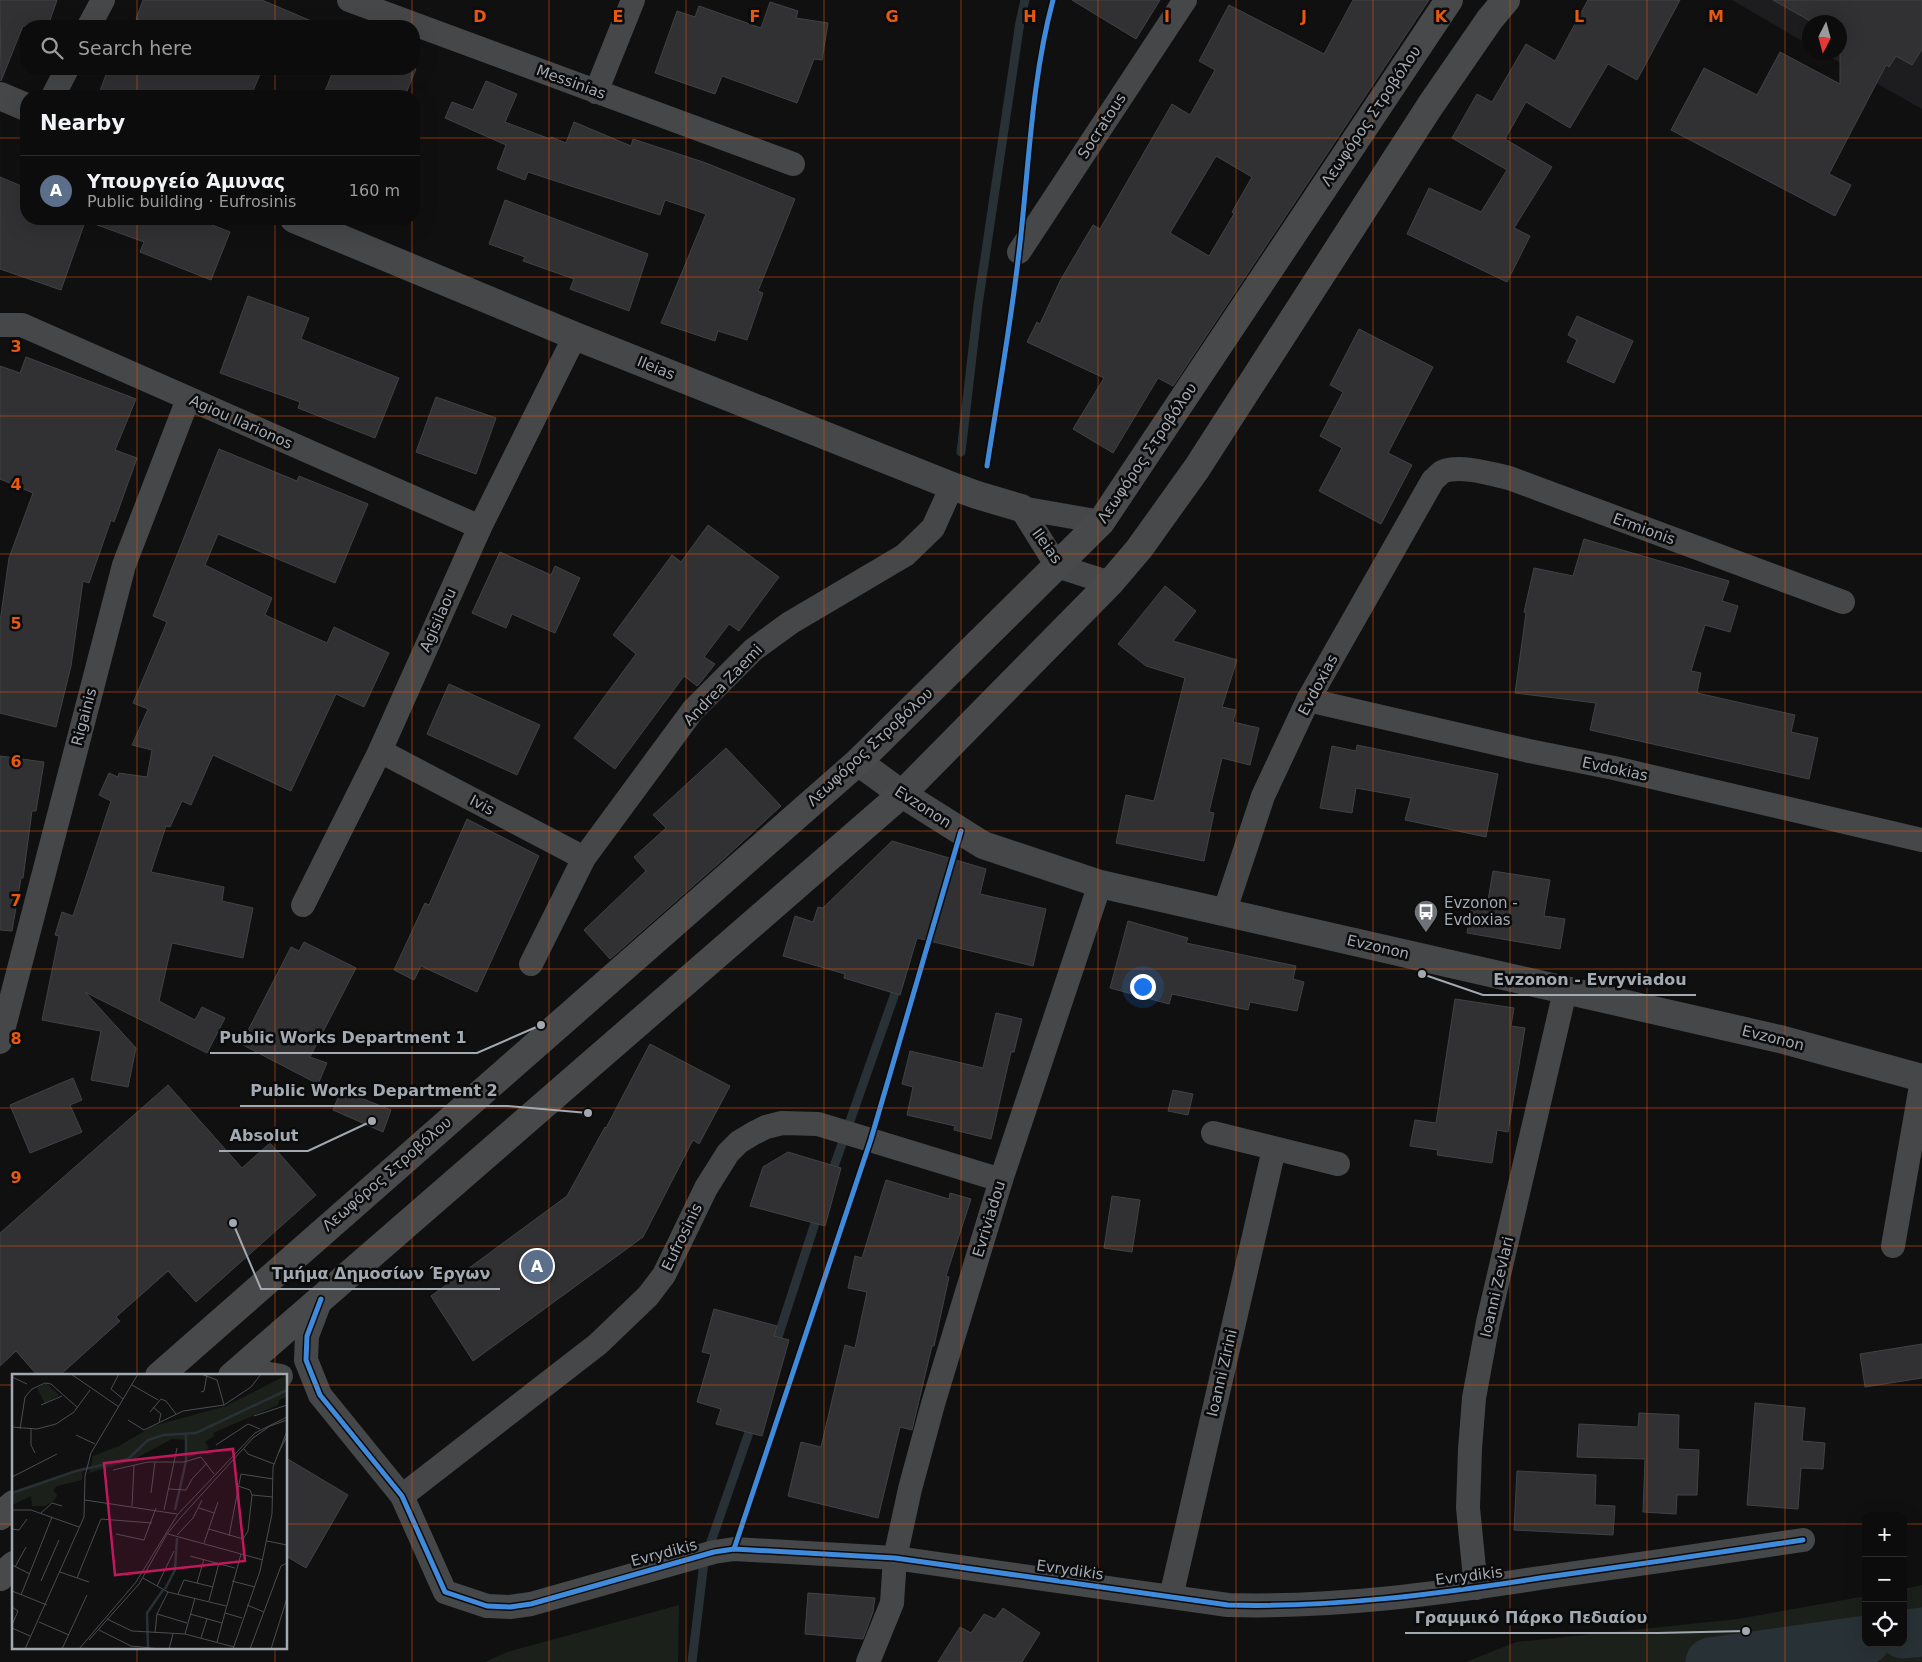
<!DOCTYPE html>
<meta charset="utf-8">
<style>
body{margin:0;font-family:"DejaVu Sans",sans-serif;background:#151516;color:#f1f3f6}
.controls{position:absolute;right:15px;bottom:15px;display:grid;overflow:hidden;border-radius:10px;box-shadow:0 5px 20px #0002}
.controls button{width:45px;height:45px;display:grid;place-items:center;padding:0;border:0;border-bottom:1px solid #2c2c2e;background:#0c0c0d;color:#f1f3f6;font:25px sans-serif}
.compass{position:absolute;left:1802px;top:15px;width:45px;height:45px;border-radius:50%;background:#0c0c0d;box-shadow:0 5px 20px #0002;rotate:186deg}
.you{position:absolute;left:1142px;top:986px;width:18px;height:18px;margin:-12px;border:4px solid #fff;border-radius:50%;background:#1a73e8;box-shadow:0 0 0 8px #1a73e833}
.badge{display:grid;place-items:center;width:32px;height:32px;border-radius:50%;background:#ea580c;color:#fff;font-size:16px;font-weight:700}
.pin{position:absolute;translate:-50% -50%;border:2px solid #fff;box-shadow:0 1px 5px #0006}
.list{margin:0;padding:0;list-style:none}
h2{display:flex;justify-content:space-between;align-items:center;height:65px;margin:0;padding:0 20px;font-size:21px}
h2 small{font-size:16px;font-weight:400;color:#9a9b9d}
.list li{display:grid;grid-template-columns:32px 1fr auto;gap:15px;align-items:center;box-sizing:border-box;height:70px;padding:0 20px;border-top:1px solid #2c2c2e}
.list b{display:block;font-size:19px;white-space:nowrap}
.list p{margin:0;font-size:16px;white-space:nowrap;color:#9a9b9d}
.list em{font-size:16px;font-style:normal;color:#9a9b9d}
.icon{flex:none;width:28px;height:28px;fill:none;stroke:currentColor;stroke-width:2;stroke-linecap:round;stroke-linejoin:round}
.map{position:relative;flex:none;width:1922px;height:1662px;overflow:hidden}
.search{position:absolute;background:#0c0c0d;box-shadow:0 5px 20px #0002;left:20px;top:20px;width:400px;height:55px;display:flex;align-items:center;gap:12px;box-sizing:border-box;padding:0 18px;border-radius:20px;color:#9a9b9d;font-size:19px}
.panel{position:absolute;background:#0c0c0d;box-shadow:0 5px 20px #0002;left:20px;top:90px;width:400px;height:135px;border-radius:20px}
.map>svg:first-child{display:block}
.built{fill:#1d1d1f}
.green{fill:#1b201b}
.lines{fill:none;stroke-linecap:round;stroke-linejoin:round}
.stream{stroke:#283135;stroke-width:9}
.river{stroke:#283135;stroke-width:49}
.building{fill:#313133;stroke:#404244;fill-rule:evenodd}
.minor{stroke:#454749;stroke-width:24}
.tertiary{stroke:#454749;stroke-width:28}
.primary{stroke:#47494b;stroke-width:28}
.cycleway-casing{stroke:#0b0b0c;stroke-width:8}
.cycleway{stroke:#408adc;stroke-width:5}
.grid{fill:none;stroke:#e8590c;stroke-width:1;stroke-opacity:0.55}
.labels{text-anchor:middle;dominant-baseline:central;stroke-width:5;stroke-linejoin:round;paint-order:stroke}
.street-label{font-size:15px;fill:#a2a9b1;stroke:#0b0b0c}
.poi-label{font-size:15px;fill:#a2a9b1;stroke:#0b0b0c;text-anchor:start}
.inset-river{fill:none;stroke:#283135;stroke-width:2.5}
.inset-road{fill:none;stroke:#4a4d51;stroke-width:1}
.view{fill:#c2185b;fill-opacity:0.15;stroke:#c2185b;stroke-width:2.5}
.inset-edge{fill:none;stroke:#a2a9b1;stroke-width:2.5}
.grid-label{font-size:16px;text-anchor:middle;font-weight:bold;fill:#e8590c;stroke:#0b0b0c;stroke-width:5;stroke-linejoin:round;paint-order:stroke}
.leader{fill:none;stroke:#a2a9b1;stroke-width:2}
.callout-dot{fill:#a2a9b1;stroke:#0b0b0c;stroke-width:2}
.callout-label{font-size:16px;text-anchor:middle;font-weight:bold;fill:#a2a9b1;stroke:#0b0b0c;stroke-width:5;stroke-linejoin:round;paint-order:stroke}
</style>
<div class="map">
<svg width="1922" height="1662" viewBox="0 0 1922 1662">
<rect width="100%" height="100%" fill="#101011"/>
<path class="built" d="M1732,0H1922V109L1823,53L1840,52V22H1810L1809,45Z"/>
<g class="green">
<path d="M1922,1585V1662H1466L1516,1642L1738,1619L1866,1596V1643H1903V1589Z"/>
<path d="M679,1605L678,1662H485L507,1652Z"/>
</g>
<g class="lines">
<g class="stream">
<path d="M961,452L978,305L1020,22L1025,0"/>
<path d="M831,1175L899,982"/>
<path d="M775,1346L818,1214"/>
<path d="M692,1662L704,1562L753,1421"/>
</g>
<g class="river">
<path d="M1903,1634L1922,1632"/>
<path d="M1710,1662L1866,1640"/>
</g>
</g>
<g class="building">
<path d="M0,0H57L48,26H23L1,81Z"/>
<path d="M143,0H262L323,26H157L136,19Z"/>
<path d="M1072,0H1160L1136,39Z"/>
<path d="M1353,0H1429L1173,386L1158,378L1113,453L1073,429L1104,378L1027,342L1037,322L1040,324L1060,281L1093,225L1100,229L1172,104L1190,115L1215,70L1199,61L1229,5L1324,54ZM1216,156L1252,177L1232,212L1234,214L1209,256L1170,233Z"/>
<path d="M1588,0H1680L1637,80L1608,64L1570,128L1526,102L1505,139L1552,167L1514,228L1530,236L1507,282L1407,234L1429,188L1481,212L1507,170L1452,138L1477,94L1492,102L1526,44L1555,61Z"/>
<path d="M1773,0H1922V49L1912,65L1896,56L1889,67L1886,65L1829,174L1851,185L1835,216L1671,130L1704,68L1757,95L1780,52L1840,84V22H1812Z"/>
<path d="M770,2L798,11L796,18L828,23L822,60L814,59L797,103L722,76L715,94L655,73L677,11L695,17L699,6L761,28Z"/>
<path d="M108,69H262L251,96H116L100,91Z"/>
<path d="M334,69H416L405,96H323Z"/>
<path d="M486,81L517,94L505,122L550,139L551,137L566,143L574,122L631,146L633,139L706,163L795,199L758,291L763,293L747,340L718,331L715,341L661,323L706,214L665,200L660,215L528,172L525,180L497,169L506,145L445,118L452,102L473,110Z"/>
<path d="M0,177L26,188V219H86L61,290L0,269Z"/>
<path d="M505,200L648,254L629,311L570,289L574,279L523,261L525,257L489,244Z"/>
<path d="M89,219H197L230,232L211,280L140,252L144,242L89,222Z"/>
<path d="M248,296L309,318L301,339L399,378L375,438L298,408L300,402L220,373Z"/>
<path d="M1577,316L1633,341L1614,383L1567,362L1577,340L1568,335Z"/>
<path d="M1359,329L1433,367L1388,453L1412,465L1381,524L1319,491L1342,448L1320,436L1343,392L1330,385Z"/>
<path d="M26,357L136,399L115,450L137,458L114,522L111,520L89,583L83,581L71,666L56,727L0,713V622L9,558L33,493L0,479V366L20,373Z"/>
<path d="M436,397L496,418L476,474L416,452Z"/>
<path d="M219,449L297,481L299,476L368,504L335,583L218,534L205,565L272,598L265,615L327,643L334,627L389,653L364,707L336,694L291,791L213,755L191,805L182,801L170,827L166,826L151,872L224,887L222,901L253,908L243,958L172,943L159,1001L195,1020L202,1007L225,1018L207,1053L85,992L136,1048L128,1087L91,1080L101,1031L42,1020L59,936L55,935L62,912L73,916L111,801L99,795L109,773L118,777L119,773L147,777L152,750L132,745L148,709L133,703L167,622L153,616Z"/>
<path d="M708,525L779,577L739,631L729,624L704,657L715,664L700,683L697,686L684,676L615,769L574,738L636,654L613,635L672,555L681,562Z"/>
<path d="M1584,539L1729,581L1722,601L1738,606L1730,632L1705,625L1691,671L1701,673L1697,693L1795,715L1791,732L1818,738L1809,779L1590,730L1596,703L1515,693L1526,613L1524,612L1534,568L1573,576Z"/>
<path d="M500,552L551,575L555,566L580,578L555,633L512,614L506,628L472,613Z"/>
<path d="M1165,586L1196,611L1173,641L1237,660L1222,707L1236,710L1233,722L1259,728L1250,765L1222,758L1209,812L1214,813L1204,861L1116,843L1126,795L1154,801L1185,678L1146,666L1118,644Z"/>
<path d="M449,684L540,725L517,775L427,734Z"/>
<path d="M1357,745L1498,774L1486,837L1405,820L1411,798L1356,788L1352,813L1320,808L1332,746L1356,751Z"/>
<path d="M726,748L781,806L726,857L610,959L584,930L646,871L634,857L666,828L653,815Z"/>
<path d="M0,756L44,762L36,811H32L23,878H21L12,931L0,930Z"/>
<path d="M467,819L539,856L477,992L421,966L414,980L394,970L425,903L429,905Z"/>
<path d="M892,841L986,869L980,894L1046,909L1033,966L917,938L900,995L844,978L845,974L783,956L795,916L813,922L818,907L823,908Z"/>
<path d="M1493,871L1550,880L1544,916L1565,919L1560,949L1467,933L1472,903L1487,906Z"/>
<path d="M1128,921L1188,938L1186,943L1296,966L1293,979L1304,982L1297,1011L1250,1002L1248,1010L1172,994L1169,1004L1110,988Z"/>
<path d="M304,942L356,968L310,1057L327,1063L318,1084L241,1044L291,947L299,951Z"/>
<path d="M1455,999L1514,1008L1511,1026L1525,1028L1508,1132L1497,1130L1492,1163L1437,1155L1438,1150L1410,1146L1415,1120L1436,1123Z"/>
<path d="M996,1013L1022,1019L1014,1052H1011L991,1139L954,1130L955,1126L907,1115L913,1087L902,1084L910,1051L983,1068Z"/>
<path d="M650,1044L730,1086L699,1144L693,1140L643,1237L473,1361L431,1296L567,1196L605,1127L606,1128Z"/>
<path d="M73,1078L82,1100L70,1105L82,1132L30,1153L10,1105Z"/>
<path d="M168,1085L242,1168L270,1143L316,1195L196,1302L168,1271L116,1317L120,1321L59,1376H38L16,1351L0,1366V1233Z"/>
<path d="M341,1090L391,1110L383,1132L333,1110Z"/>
<path d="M1173,1090L1193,1094L1188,1115L1168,1111Z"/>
<path d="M788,1152L841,1168L825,1226L750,1206L763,1167Z"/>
<path d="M886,1180L949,1199L950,1193L971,1199L946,1276L949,1277L934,1346H932L912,1430L900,1427L878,1518L788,1496L801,1442L821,1447L845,1345L855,1348L867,1292L848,1288L855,1256L862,1258Z"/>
<path d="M1112,1196L1140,1200L1132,1252L1104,1248Z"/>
<path d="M714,1309L777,1326L774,1336L789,1340L762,1436L716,1424L721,1409L697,1402L711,1354L702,1352Z"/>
<path d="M1922,1344V1378L1865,1387L1860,1354Z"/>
<path d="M1755,1403L1805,1408L1802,1441L1825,1443L1823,1469L1801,1468L1798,1509L1747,1505Z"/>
<path d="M1639,1413L1679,1415L1678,1449L1699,1450L1697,1495H1677L1676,1514L1643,1512L1645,1459L1577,1457L1579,1424L1638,1427Z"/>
<path d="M286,1458L348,1495L306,1568L286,1556Z"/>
<path d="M1517,1471L1596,1475L1595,1505L1615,1506L1613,1535L1514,1530Z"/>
<path d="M808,1593L875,1598L873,1612L863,1639L805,1634Z"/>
<path d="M1003,1608L1040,1633L1022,1662H938L960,1627L971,1633L984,1614L995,1619Z"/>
</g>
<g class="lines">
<g class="minor">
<path d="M349,0L793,164"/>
<path d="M89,26L103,0"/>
<path d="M596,92L633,0"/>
<path d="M53,96L67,69"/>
<path d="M1019,252L1185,0"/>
<path d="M0,325H22L480,527"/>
<path d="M1021,508L1057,566L1110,583"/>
<path d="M1021,508L1101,522"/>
<path d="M1308,700L1529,751L1614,768L1922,840"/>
<path d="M380,751L584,858"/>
<path d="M303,905L380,751L480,527L575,336"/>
<path d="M1224,913L1263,796L1308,700L1433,480C1436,478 1439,474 1442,472C1459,464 1492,474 1509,478L1843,602"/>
<path d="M531,964L584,858L693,710L753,650L790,623L905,555L933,528L952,486"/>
<path d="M0,1042L124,565L188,399"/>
<path d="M1213,1133L1338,1164"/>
<path d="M1893,1246L1922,1080"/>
<path d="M321,1299L307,1336L306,1360L320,1395L402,1496L445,1592L487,1606L510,1607L531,1604L714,1552L734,1549L895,1558L1228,1605C1332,1608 1437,1594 1540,1578C1628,1566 1715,1553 1803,1540"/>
<path d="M236,1376L258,1372L281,1376"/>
<path d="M402,1496L598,1344L648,1296L664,1275L706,1188L728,1153L739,1142L754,1133L766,1127L782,1123L818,1124L1001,1180"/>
<path d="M1476,1588L1468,1508L1470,1449L1474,1398L1488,1322L1565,991"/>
<path d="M1171,1597L1274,1149"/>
<path d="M868,1662L892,1603L895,1558L910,1489L933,1404L1001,1180L1100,884"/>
</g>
<g class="tertiary">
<path d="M0,96L26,107"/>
<path d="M294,219L575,336L952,486L977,495L1021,508"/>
<path d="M858,762L902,794L983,845L1100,884L1780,1039L1922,1078"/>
</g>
<g class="primary">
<path d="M159,1376L858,762L1101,522L1449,0"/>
<path d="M232,1376L902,794L1110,583L1139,549L1197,468L1430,106L1490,19L1506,0"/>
<path d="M0,1516L14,1504"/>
<path d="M0,1577L14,1565"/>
</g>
<defs>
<g id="cycleway">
<path d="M987,466C998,395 1011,323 1019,252C1029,168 1031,82 1053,0"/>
<path d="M321,1299L307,1336L306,1360L320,1395L402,1496L445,1592L487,1606L510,1607L531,1604L714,1552L734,1549L895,1558L1228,1605C1332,1608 1437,1594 1540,1578C1628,1566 1715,1553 1803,1540"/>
<path d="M734,1549L871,1139L961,831"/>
</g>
</defs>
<use href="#cycleway" class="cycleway-casing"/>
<use href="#cycleway" class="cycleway"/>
</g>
<path class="grid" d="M137,0V26M275,0V26M412,0V26M549,0V1662M686,0V1662M824,0V1662M961,0V1662M1098,0V1662M1236,0V1662M1373,0V1662M1510,0V1662M1647,0V1662M1785,0V1662M137,69V96M275,69V96M412,69V96M0,138H26M414,138H1922M137,219V1376M275,219V1376M412,219V1662M0,277H1922M0,416H1922M0,554H1922M0,692H1922M0,831H1922M0,969H1922M0,1108H1922M0,1246H1922M0,1385H14M286,1385H1922M0,1524H14M286,1524H1866M1903,1524H1922M137,1648V1662M275,1648V1662"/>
<defs>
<symbol id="bus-pin" viewBox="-11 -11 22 30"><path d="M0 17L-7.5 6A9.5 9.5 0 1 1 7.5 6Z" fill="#6f7379" stroke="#0b0b0c"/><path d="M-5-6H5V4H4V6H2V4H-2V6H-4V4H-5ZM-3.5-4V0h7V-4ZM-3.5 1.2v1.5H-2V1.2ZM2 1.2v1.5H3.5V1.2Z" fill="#fff"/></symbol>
</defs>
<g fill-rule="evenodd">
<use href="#bus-pin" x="1412" y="898" width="28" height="38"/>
</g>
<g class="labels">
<g class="street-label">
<text transform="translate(571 82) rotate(20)">Messinias</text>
<text transform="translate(1371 116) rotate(-56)">Λεωφόρος Στροβόλου</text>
<text transform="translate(1102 126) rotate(-57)">Socratous</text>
<text transform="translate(656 368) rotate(22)">Ileias</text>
<text transform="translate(241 422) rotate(24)">Agiou Ilarionos</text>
<text transform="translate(1147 453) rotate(-56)">Λεωφόρος Στροβόλου</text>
<text transform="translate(1644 529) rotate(20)">Ermionis</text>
<text transform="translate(1047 546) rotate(54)">Ileias</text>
<text transform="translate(438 620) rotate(-66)">Agisilaou</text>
<text transform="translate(723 685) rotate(-46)">Andrea Zaemi</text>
<text transform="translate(1318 685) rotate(-62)">Evdoxias</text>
<text transform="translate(84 717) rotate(-75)">Rigainis</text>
<text transform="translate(870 747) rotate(-43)">Λεωφόρος Στροβόλου</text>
<text transform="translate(1615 769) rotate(12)">Evdokias</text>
<text transform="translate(482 805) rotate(28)">Ivis</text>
<text transform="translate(923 807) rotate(33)">Evzonon</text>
<text transform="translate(1378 947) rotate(13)">Evzonon</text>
<text transform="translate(1773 1038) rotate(14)">Evzonon</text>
<text transform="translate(387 1174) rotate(-41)">Λεωφόρος Στροβόλου</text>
<text transform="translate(989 1219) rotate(-73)">Evriviadou</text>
<text transform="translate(682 1237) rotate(-64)">Eufrosinis</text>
<text transform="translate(1497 1287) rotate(-77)">Ioanni Zevlari</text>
<text transform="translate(1222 1373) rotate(-77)">Ioanni Zirini</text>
<text transform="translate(664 1553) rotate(-15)">Evrydikis</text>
<text transform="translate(1070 1570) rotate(8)">Evrydikis</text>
<text transform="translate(1469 1576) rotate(-7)">Evrydikis</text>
</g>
<g class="poi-label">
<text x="1444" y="903">Evzonon -<tspan x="1444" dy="17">Evdoxias</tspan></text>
</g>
</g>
<g transform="translate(12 1374)">
<rect width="275" height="275" fill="#101011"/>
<path d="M275,1V23L267,26L266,31L201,59L202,62L193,68L197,74L187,80L176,84L174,66L160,65L119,87L77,99L81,82L107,72L141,52L214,32ZM34,9L47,21L33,30L25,14ZM71,94L70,106L45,112L41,116L45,121L42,127L33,132H20L19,122L0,131V118Z" fill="#1b201b"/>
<path class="inset-river" d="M0,119L64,97L116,85L136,66L151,61L184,59L275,16M163,136L174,87V59M153,215L163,196L165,164M136,274L135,239L151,216"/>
<path class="inset-road" d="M59,0L107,33M107,0L99,15L111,25M189,0L205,6L212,31M0,3L15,10M120,11L146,26M189,18L192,17L195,0M29,31L50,22M141,33L149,40L147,48M138,38L149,25L154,27L164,40M242,42L275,31M116,46L132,56L171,37L212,31L239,13L249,0M0,53L25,55L44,50L62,38L78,16M8,55L13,23L20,15L33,9L39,10L66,34M19,55V71L23,79M64,61L83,70M204,71L236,50L248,55M232,75L236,80L262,90M267,78L275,62M101,96L136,88H172L189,83L202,100M0,103L45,80M226,112L238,116L240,121M157,115L174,116L180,105L195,89M139,119L143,88M240,121L261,123M73,126L165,140M120,132L122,91M187,134L202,139M0,136H19L67,153M152,136L165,74M29,139L40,129L50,132M0,155L7,156L15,145M197,155L231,165L236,157L240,121M104,160L132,166L144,134M156,160L251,186M165,161L181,144L190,126M217,162L229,100L261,105M255,167L275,171M192,169L206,128M178,182L223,194M0,191L18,200M3,193L14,173M48,198L77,208M65,204L89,145L140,149M131,204L156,218L214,232M29,207L47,166M220,207L243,213M185,209L192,185M145,212L162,177M0,217L35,231M166,220L172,206L201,213M9,221L40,143M197,227L207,189M235,231L252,238M0,233L6,237L0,251M213,239L230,244M145,240L175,249M178,240L210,249M95,245L120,257L173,260L222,273M27,248L57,261M0,254L18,262M87,256L119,272L149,275M143,259L145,240L156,218M173,260L183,224M189,264L195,245M77,266L127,210L155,160L170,142L241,64L258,52L275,46M205,268L229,180M13,275L72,143L73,102L79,79L126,0M50,275L75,221M67,275L124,208L166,140L243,59L275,43M157,275L161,260M221,275L248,197L260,140L261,93L275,57M238,275L269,192L275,189M259,275L275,224"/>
<path class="view" d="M221,75L233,187L103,201L92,89Z"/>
<rect width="275" height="275" class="inset-edge"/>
</g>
<g class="grid-label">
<text x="480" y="22">D</text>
<text x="618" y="22">E</text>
<text x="755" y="22">F</text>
<text x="892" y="22">G</text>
<text x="1030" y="22">H</text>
<text x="1167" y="22">I</text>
<text x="1304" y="22">J</text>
<text x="1441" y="22">K</text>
<text x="1579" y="22">L</text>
<text x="1716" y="22">M</text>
<text x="16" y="352">3</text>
<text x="16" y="490">4</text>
<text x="16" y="629">5</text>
<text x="16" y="767">6</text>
<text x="16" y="906">7</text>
<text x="16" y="1044">8</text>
<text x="16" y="1183">9</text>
</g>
<path class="leader" d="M1422 974L1483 995H1696M541 1025L477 1053H210M588 1113L507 1106H240M372 1121L308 1151H219M233 1223L261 1289H500M1746 1631L1658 1633H1405"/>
<g class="callout-dot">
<circle cx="1422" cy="974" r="5"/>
<circle cx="541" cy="1025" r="5"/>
<circle cx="588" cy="1113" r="5"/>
<circle cx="372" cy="1121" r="5"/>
<circle cx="233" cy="1223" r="5"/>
<circle cx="1746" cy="1631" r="5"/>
</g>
<g class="callout-label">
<text x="1590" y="985">Evzonon - Evryviadou</text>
<text x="343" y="1043">Public Works Department 1</text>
<text x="374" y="1096">Public Works Department 2</text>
<text x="264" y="1141">Absolut</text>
<text x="381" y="1279">Τμήμα Δημοσίων Έργων</text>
<text x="1531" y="1623">Γραμμικό Πάρκο Πεδιαίου</text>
</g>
</svg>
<div class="controls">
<button>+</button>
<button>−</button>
<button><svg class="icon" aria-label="locate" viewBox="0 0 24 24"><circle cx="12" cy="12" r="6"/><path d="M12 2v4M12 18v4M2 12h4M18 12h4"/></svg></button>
</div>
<svg class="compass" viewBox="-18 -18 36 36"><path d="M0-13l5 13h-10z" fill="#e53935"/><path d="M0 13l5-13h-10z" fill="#9a9b9d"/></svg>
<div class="you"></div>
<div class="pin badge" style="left:537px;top:1266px;background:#5c6f8a">A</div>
<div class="search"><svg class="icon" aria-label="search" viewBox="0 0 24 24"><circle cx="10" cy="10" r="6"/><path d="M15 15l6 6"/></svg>Search here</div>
<section class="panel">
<h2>Nearby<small></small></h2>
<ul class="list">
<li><span class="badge" style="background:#5c6f8a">A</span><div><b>Υπουργείο Άμυνας</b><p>Public building · Eufrosinis</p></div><em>160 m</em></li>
</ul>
</section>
</div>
